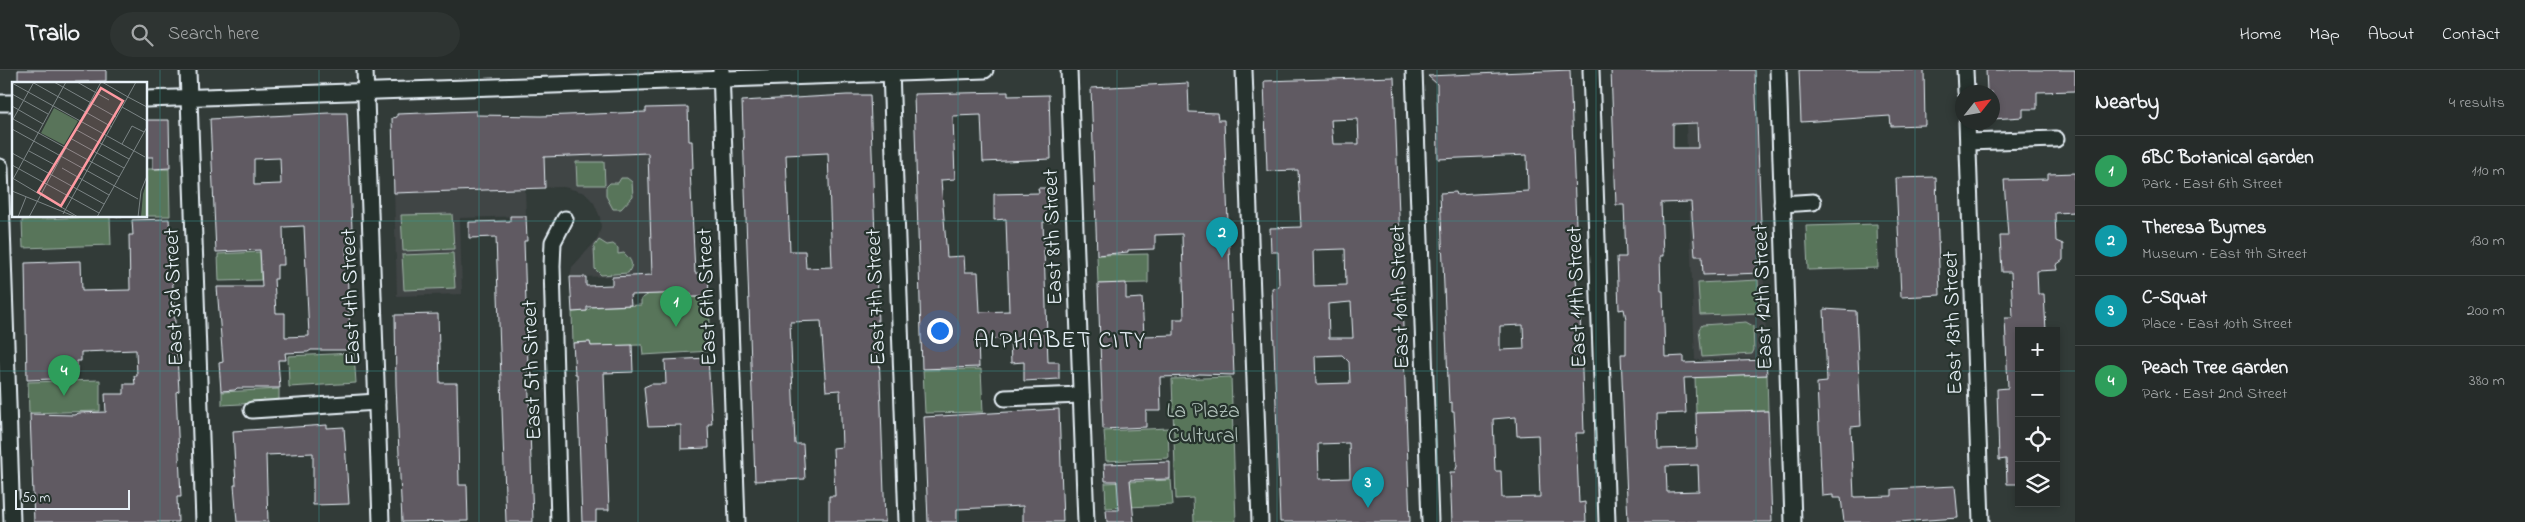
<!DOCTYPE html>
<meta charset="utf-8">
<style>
body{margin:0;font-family:"Indie Flower",sans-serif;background:#2e3432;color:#f1f3f6}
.controls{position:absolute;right:15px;bottom:15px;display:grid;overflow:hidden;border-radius:0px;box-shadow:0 2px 8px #0003}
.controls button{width:45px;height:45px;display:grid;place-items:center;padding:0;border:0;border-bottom:1px solid #424847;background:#262c2a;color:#f1f3f6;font:25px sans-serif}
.compass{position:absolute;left:1955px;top:15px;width:45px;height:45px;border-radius:50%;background:#262c2a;box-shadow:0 2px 8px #0003;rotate:59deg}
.scale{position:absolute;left:15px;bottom:12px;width:115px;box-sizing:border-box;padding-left:5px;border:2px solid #e8f1f8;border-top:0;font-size:14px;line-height:18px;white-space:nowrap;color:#e8f1f8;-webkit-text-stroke:4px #26332d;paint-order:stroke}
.you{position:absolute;left:939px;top:260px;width:18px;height:18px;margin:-12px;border:4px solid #fff;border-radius:50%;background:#1a73e8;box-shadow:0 0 0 8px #1a73e833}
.badge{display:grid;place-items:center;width:32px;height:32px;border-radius:50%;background:#95b2f1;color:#fff;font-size:16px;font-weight:700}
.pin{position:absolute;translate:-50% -41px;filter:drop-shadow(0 1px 2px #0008)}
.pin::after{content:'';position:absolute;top:26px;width:18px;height:15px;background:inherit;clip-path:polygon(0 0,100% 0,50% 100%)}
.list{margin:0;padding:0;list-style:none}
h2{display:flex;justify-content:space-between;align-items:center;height:65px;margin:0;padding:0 20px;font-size:21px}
h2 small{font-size:16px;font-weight:400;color:#a4a7a8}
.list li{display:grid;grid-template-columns:32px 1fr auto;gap:15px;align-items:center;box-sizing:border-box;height:70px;padding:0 20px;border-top:1px solid #424847}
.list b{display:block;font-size:19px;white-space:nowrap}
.list p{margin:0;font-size:16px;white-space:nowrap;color:#a4a7a8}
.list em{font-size:16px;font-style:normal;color:#a4a7a8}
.icon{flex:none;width:28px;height:28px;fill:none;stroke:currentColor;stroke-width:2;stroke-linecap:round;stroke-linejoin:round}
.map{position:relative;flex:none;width:2075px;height:452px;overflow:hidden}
header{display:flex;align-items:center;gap:30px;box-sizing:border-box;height:70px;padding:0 25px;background:#262c2a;border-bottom:1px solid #424847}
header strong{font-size:24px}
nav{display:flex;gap:28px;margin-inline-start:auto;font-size:18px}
.search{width:350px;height:45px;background:#2e3432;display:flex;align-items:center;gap:12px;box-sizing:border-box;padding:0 18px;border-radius:28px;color:#a4a7a8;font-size:19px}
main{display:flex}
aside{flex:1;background:#262c2a}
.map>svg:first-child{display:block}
.built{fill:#404445}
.green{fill:#59745a;stroke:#a0b2a9}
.building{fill:#615a62;stroke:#e8f1f8;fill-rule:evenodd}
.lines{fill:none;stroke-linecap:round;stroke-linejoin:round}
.minor-casing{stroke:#e8f1f8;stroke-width:19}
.minor{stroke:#26332d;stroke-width:15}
.grid{fill:none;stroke:#3a8f8a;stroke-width:1;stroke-opacity:0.55}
.labels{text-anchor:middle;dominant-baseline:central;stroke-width:4.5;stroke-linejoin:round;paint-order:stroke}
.street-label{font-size:22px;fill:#e8f1f8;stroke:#26332d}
.park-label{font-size:22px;fill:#afbfb9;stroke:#26332d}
.neighbourhood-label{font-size:24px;letter-spacing:1px;fill:#e8f1f8;stroke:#26332d}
.inset-road{fill:none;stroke:#7b8485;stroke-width:1}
.view{fill:#ff9aa2;fill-opacity:0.15;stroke:#ff9aa2;stroke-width:2.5}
.inset-edge{fill:none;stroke:#e8f1f8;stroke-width:2.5}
</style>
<header>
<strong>Trailo</strong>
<div class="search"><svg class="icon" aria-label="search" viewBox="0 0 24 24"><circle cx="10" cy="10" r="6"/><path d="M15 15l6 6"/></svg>Search here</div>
<nav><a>Home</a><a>Map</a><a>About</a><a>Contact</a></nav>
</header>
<main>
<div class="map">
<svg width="2075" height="452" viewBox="0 0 2075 452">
<rect width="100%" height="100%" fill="#323b38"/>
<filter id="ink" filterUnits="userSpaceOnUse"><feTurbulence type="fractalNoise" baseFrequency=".02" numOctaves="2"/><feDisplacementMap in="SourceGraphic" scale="10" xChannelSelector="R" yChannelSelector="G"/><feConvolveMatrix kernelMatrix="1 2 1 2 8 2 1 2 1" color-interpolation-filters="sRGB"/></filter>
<g filter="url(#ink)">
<g class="built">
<path d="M688,37L689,71H692L693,99H690L695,200L630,206L570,207L572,197L597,170L601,158L600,147L594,133L585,123L564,117L525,118L526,146L460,148L462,224L397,226L392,48L397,47V44L476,41L477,45L541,46L646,42V38Z"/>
<path d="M1757,51L1767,288L1695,290L1686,54Z"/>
</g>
<g class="green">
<path d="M576,92H604L605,115H577Z"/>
<path d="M146,99H169L170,146H146Z"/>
<path d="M621,108H627L632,112L633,126L621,139H613L606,126V117L610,113H618Z"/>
<path d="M452,144L454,179L403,181L401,145Z"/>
<path d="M102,146H137L110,147L111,175L23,178L22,150Z"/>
<path d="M1877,154L1878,198L1808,200L1806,156Z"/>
<path d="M599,170L607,175L613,174L618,178V184L624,183C632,191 634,194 628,203L601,205L595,199L594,177Z"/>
<path d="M260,182L261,210L219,211L218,184Z"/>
<path d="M453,183L455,218L404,220L402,185Z"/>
<path d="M1148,184V213L1098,214L1097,185Z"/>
<path d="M1758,210L1759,243L1700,245L1698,213Z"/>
<path d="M691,223L692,227H709L711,281L643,285L642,275L591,276L590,272L573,273L572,242L587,241L592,237L641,235V229L649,224Z"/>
<path d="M1746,252L1753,256L1754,280L1752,284L1702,287L1699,259L1702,255Z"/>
<path d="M354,283L356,313L289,317L288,286Z"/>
<path d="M981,299L983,342L925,343L923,300Z"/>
<path d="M1767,305L1768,341L1696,343L1695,307Z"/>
<path d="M1231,307L1236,452H1194L1193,428L1176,429L1172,309Z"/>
<path d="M100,310V341L29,343L28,312Z"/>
<path d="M279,319V332L222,335V322Z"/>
<path d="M1168,358L1169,388L1106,391L1104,361Z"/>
<path d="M1171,410L1173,435L1106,438L1105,413Z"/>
</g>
<g class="building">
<path d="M18,0H106V11L18,14Z"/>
<path d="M1570,0L1578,206H1576L1578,240H1580L1584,363H1576L1579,433L1585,432L1586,452H1452L1450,402H1455L1457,396L1454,342H1452V332L1449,333L1440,123L1456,122L1457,125L1528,121L1527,85L1438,89L1437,14L1428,6ZM1523,255L1524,279L1500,280V256ZM1516,347L1517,366L1538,365L1540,427L1502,428L1501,401H1495L1493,349Z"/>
<path d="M1611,0H1755L1763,203L1703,205L1702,186H1695L1691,132L1661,133L1663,186H1660L1661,221H1663L1665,287L1684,286V293L1766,290L1767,305L1684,308L1686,343L1657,344L1658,379L1697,378L1696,343L1768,341L1772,452H1628L1621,284H1626V249L1624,239L1619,240L1617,187H1626L1624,135H1616ZM1697,53L1698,78H1673V54ZM1698,395L1699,421L1667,422L1666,396Z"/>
<path d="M1799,0H1924L1925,55L1891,56L1890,46L1801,52Z"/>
<path d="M1986,0H2075V21L2037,22V39H2023V47L1992,49V22H1987Z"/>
<path d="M1394,7L1410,452H1280L1272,218L1279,217L1278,182H1271L1270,158L1301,157L1298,100L1267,101L1264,11ZM1358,49L1359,74H1333L1331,50ZM1345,179L1346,215L1314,216L1313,180ZM1351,232L1353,268H1329L1328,234ZM1342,285L1349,292L1350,313L1316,314L1315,286ZM1349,373L1350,408L1319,409L1318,374Z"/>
<path d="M1188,13L1189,42L1217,43L1218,50H1224L1234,305L1199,304L1192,306L1160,307L1161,341H1146V357L1103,359L1098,214L1126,213V229L1142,228L1144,266L1174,265V249H1184L1182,164L1155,165V179L1128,180V182L1097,185L1091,18Z"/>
<path d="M1008,22V26L1049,25L1051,89L983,92L981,45L953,46L955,109L941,110L947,187L964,186L965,202H978L980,242L1009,241L1006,149L994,150V124L1039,123L1038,118H1052L1054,152H1043L1048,292H1059V309L1024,311V292L1011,293L1010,269L978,270L979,297L922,299L914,24Z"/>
<path d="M847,25H870L885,452H829V426H835L833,378L842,377L840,320L826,321L821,251L790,252L795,374H803L805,409L755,411L742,31ZM828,83L832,197L806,198L805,181H790L786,85Z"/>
<path d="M688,37L689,71H692L693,99H690L695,203H708L709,227H691V223L630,225L631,235L587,237V241L572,242L570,207H586V216L612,215V207L652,205L648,83L544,87L545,118L394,123L392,48L397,47V44L476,41V45L541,46L646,42V38Z"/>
<path d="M329,43H347L352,159H350V177H346L350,264H353L354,280H311L308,282L285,283L286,290H278L280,318H237L235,320L221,321L219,293L223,292L217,217H262L260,180L216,182L210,49ZM280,88L281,114L254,115V89ZM304,156L309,266L285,267V243H276L274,209H277V195H284L283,157Z"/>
<path d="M146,50H169L170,98L153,99V87H146Z"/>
<path d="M2075,103V142L2055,143L2056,171L2063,174V190L2056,195L2057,200L2037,201L2038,224H2044L2046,261H2019V414H2007L2006,389L1999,390L1997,319L2008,318L2005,248H2013L2011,202H2002L2000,166H2008L2004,110L2048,109V104Z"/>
<path d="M1936,107L1940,225L1901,227L1896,108Z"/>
<path d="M510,146H526L527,171H524L533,452H506L496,167L469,168V152L510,151Z"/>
<path d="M169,149L179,321L176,322L181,427H177L178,452H34L30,344L74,345L79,343L106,342L105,324H124V314H135L134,306H137L136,280L81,282V291H77V308L27,310L25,193L81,191L82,221L130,220L129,165H133L132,150Z"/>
<path d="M1824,239L1856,241L1861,356L1851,357L1854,427L1892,426V419L1955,416L1958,448L1898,452H1844L1841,428H1833V425L1822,426L1817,313L1827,312Z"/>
<path d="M438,244L440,313H457L459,415H467L468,451L402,452L396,315L395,245Z"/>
<path d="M590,272L591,276L632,275L633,302L604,303L609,440H596V452H582L577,304H575L573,273Z"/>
<path d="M708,288L712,354H708L709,378L681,379V355L648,356L644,317L651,314H666L665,290Z"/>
<path d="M1059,339L1063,452H1023V436L957,439V452H928L924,347Z"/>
<path d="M327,355V358L344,357L349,434L313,435V383L266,385L268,452H237L234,415H236L233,361Z"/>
<path d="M1170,392V409L1130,410L1134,452H1107L1106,440H1119L1117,411H1105L1104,394Z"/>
</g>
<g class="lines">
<defs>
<g id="minor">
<path d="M188,0L204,452"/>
<path d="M365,0L381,452"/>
<path d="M721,0L737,452"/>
<path d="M891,0L907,452"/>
<path d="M1069,0L1086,452"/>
<path d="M1244,0L1260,452"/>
<path d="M1414,0L1430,452"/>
<path d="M1591,0L1607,452"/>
<path d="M1778,0L1793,452"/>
<path d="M1965,0L1966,22"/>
<path d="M146,29L985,0"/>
<path d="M0,33H14"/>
<path d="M1967,52L1981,452"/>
<path d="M1968,72L2056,69"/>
<path d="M0,97L12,452"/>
<path d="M1782,134L1813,132"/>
<path d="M1005,328L1081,325"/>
<path d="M252,340L377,332"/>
<path d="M559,452L552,196L553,172L565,149"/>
</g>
</defs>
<use href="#minor" class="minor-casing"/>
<use href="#minor" class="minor"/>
</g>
</g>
<path class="grid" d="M160,0V452M319,0V452M479,0V452M638,0V452M798,0V452M958,0V452M1117,0V452M1277,0V452M1437,0V452M1596,0V452M1756,0V452M1915,0V452M0,151H2075M0,301H2019M2056,301H2075"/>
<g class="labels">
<g class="street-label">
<text transform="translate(1054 167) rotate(-92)">East 8th Street</text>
<text transform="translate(175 227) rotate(-92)">East 3rd Street</text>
<text transform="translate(352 227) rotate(-92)">East 4th Street</text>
<text transform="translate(708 227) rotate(-92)">East 6th Street</text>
<text transform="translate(877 227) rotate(-92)">East 7th Street</text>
<text transform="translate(1401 227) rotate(-92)">East 10th Street</text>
<text transform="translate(1578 227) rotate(-92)">East 11th Street</text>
<text transform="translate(1764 227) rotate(-92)">East 12th Street</text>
<text transform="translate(1954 253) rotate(-92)">East 13th Street</text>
<text transform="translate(533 300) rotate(-92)">East 5th Street</text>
</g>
<g class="park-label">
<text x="1203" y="342">La Plaza<tspan x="1203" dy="25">Cultural</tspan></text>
</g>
<g class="neighbourhood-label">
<text x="1060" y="271">ALPHABET CITY</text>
</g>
</g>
<g transform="translate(12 12)">
<rect width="135" height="135" fill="#323b38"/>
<path d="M42,26L66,39L52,63L29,51ZM135,99V135H129L131,112Z" fill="#59745a"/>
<path class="inset-road" d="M20,0L100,45M42,0L104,35M65,0L97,18M90,0L116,15M0,1L133,75M0,12L36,32M116,15L135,25M0,24L31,42M110,25L135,39M1,37L107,95M0,39L22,0M0,47L126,117M63,47L117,77M58,56L112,86M110,62L120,44L132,50M17,69L43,83M0,71L92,122M0,83L87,131M50,86L97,113M2,97L66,135M0,99L54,0M0,109L64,135M51,132L124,0M6,135L14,115M17,135L89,0M85,135L135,45M126,135L129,109L135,94"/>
<path class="view" d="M89,6L111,19L49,124L26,110Z"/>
<rect width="135" height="135" class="inset-edge"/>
</g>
</svg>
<div class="controls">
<button>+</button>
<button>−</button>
<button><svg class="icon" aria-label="locate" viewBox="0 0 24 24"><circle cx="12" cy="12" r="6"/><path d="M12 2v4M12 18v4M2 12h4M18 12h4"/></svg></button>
<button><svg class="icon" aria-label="layers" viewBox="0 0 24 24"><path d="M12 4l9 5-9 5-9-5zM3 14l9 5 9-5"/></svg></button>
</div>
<svg class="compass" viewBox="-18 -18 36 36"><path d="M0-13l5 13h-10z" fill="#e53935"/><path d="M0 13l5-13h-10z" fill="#a4a7a8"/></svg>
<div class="scale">50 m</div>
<div class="you"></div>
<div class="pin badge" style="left:676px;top:257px;background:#2e9e5b">1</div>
<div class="pin badge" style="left:1222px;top:188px;background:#0f9aa8">2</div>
<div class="pin badge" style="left:1368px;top:438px;background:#0f9aa8">3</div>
<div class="pin badge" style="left:64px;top:326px;background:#2e9e5b">4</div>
</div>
<aside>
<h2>Nearby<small>4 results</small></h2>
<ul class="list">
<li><span class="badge" style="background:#2e9e5b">1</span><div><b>6BC Botanical Garden</b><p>Park · East 6th Street</p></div><em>110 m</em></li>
<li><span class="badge" style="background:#0f9aa8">2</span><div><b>Theresa Byrnes</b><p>Museum · East 9th Street</p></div><em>130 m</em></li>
<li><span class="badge" style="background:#0f9aa8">3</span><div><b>C-Squat</b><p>Place · East 10th Street</p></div><em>200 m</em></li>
<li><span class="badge" style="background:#2e9e5b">4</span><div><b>Peach Tree Garden</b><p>Park · East 2nd Street</p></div><em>380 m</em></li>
</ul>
</aside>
</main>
